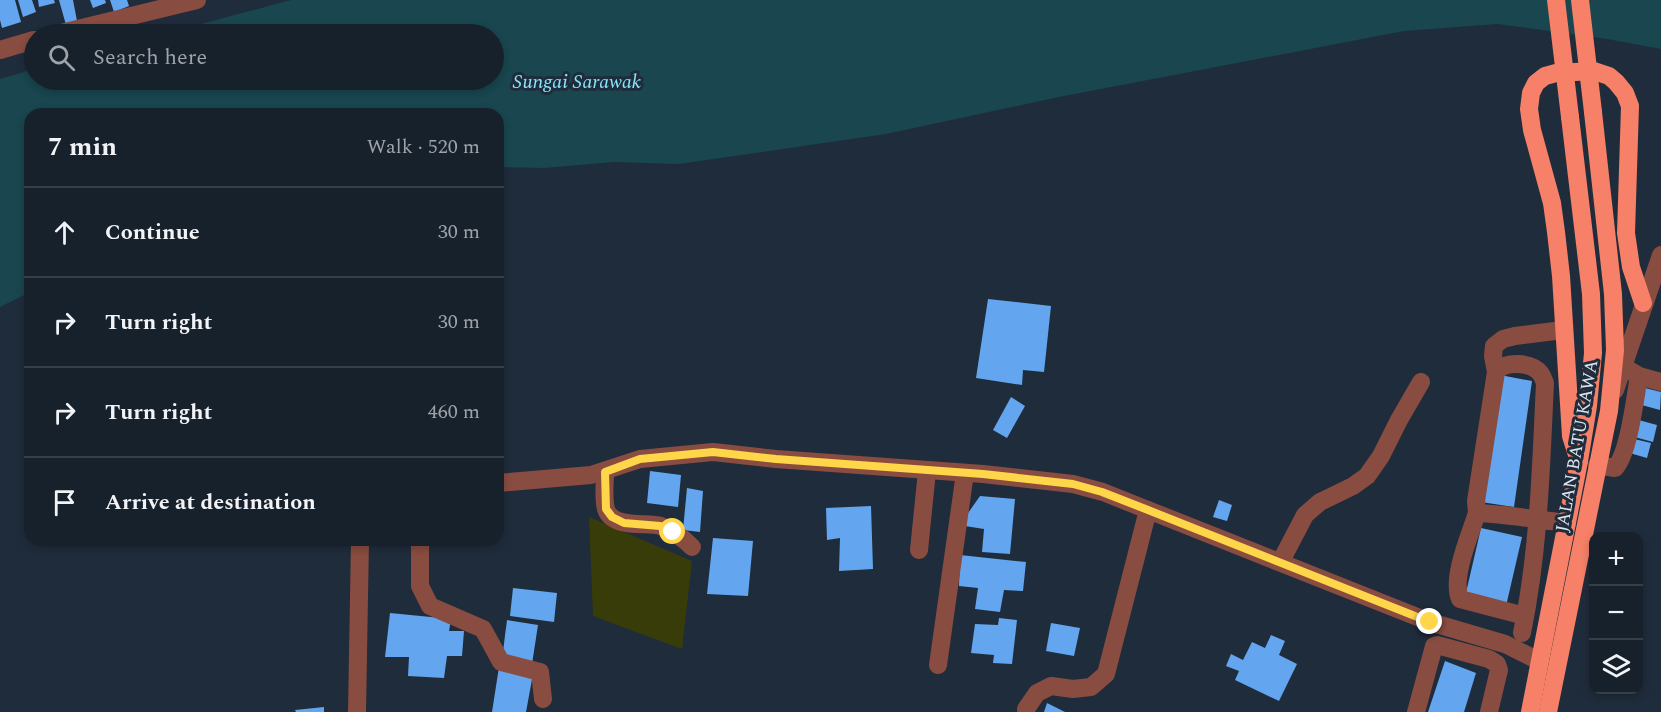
<!DOCTYPE html>
<meta charset="utf-8">
<style>
body{margin:0;font-family:Spectral,serif;background:#242e38;color:#f1f3f6}
.controls{position:absolute;right:18px;bottom:18px;display:grid;overflow:hidden;border-radius:12px;box-shadow:0 3px 9px #0003}
.controls button{width:54px;height:54px;display:grid;place-items:center;padding:0;border:0;border-bottom:2px solid #363e48;background:#17212c;color:#f1f3f6;font:30px sans-serif}
.stop{position:absolute;width:18px;height:18px;margin:-14px;border:4px solid #ffd54a;border-radius:50%;background:#fff}
.stop.end{background:#ffd54a;border-color:#fff;box-shadow:0 2px 6px #0008}
.list{margin:0;padding:0;list-style:none}
h2{display:flex;justify-content:space-between;align-items:center;height:78px;margin:0;padding:0 24px;font-size:26px}
h2 small{font-size:20px;font-weight:400;color:#9ea3a9}
.list li{display:grid;grid-template-columns:39px 1fr auto;gap:18px;align-items:center;box-sizing:border-box;height:90px;padding:0 24px;border-top:2px solid #363e48}
.list b{display:block;font-size:22px;white-space:nowrap}
.list em{font-size:20px;font-style:normal;color:#9ea3a9}
.icon{flex:none;width:33px;height:33px;fill:none;stroke:currentColor;stroke-width:2;stroke-linecap:round;stroke-linejoin:round}
.map{position:relative;flex:none;width:1661px;height:712px;overflow:hidden}
.search{position:absolute;background:#17212c;box-shadow:0 3px 9px #0003;left:24px;top:24px;width:480px;height:66px;display:flex;align-items:center;gap:15px;box-sizing:border-box;padding:0 21px;border-radius:33px;color:#9ea3a9;font-size:22px}
.panel{position:absolute;background:#17212c;box-shadow:0 3px 9px #0003;left:24px;top:108px;width:480px;height:438px;border-radius:18px}
.map>svg:first-child{display:block}
.green{fill:#383c08}
.water{fill:#19464f}
.building{fill:#63a6ef}
.lines{fill:none;stroke-linecap:round;stroke-linejoin:round}
.minor{stroke:#894c40;stroke-width:18}
.highway{stroke:#f68068;stroke-width:18}
.highway-bridge{stroke:#f68068;stroke-width:18}
.route{stroke:#ffd54a;stroke-width:8}
.labels{text-anchor:middle;dominant-baseline:central;stroke-width:6;stroke-linejoin:round;paint-order:stroke}
.street-label{font-size:18px;fill:#dbe4ee;stroke:#1f2c3b}
.water-label{font-size:20px;font-style:italic;fill:#88e7fc;stroke:#1f2c3b}
</style>
<div class="map">
<svg width="1661" height="712" viewBox="0 0 1661 712">
<rect width="100%" height="100%" fill="#1f2c3b"/>
<path class="green" d="M589,517L692,561L682,649L593,616Z"/>
<path class="water" d="M291,0H1661V49L1607,39L1498,24L1404,31L1059,97L886,134L679,164L614,162L544,168L498,167V114H30V292L0,307V79L34,69V80H494V34H164Z"/>
<g class="building">
<path d="M0,0H15L21,22L2,28L0,20Z"/>
<path d="M18,0H32L36,12L23,17Z"/>
<path d="M38,0H54L55,3L39,7Z"/>
<path d="M59,0H73L77,21L66,25Z"/>
<path d="M90,0H105L106,3L93,8Z"/>
<path d="M110,0H127L129,6L114,12Z"/>
<path d="M988,299L1051,306L1044,372L1023,370L1022,385L976,378Z"/>
<path d="M1500,375L1532,381L1514,507L1481,502Z"/>
<path d="M1641,387L1661,392L1660,410L1638,404Z"/>
<path d="M1011,397L1025,406L1007,438L993,430Z"/>
<path d="M1635,419L1657,425L1653,442L1631,436Z"/>
<path d="M1630,438L1651,443L1647,458L1626,452Z"/>
<path d="M650,471L681,475L678,507L647,503Z"/>
<path d="M687,488L703,491L700,532L683,530Z"/>
<path d="M980,496L1015,499L1010,554L982,552L984,529L965,526L966,516Z"/>
<path d="M1219,500L1232,505L1227,521L1213,517Z"/>
<path d="M871,506L873,569L839,571L840,538L827,540L826,508Z"/>
<path d="M1481,528L1522,537L1506,606L1465,597Z"/>
<path d="M713,538L753,541L748,596L707,594Z"/>
<path d="M960,555L1026,562L1023,591L1004,590L1000,612L975,609L978,588L959,586Z"/>
<path d="M513,588L557,593L554,622L510,616Z"/>
<path d="M390,613L451,619L449,631H464L462,656H447L444,678L408,676L409,657H385Z"/>
<path d="M999,618L1017,620L1012,664L993,663L994,655L971,653L975,624L998,625Z"/>
<path d="M507,620L538,625L532,664L502,659Z"/>
<path d="M1051,623L1080,628L1074,656L1046,651Z"/>
<path d="M1271,635L1285,641L1279,655L1297,664L1279,701L1235,680L1239,671L1226,666L1231,654L1243,660L1252,642L1265,648Z"/>
<path d="M1445,661L1476,673L1464,712H1428Z"/>
<path d="M499,667L533,674L526,712H492Z"/>
<path d="M1047,703L1065,712H1044Z"/>
<path d="M324,707V712H296L295,710Z"/>
</g>
<g class="lines">
<g class="minor">
<path d="M57,34L197,0"/>
<path d="M0,50L34,40"/>
<path d="M1629,370L1639,376L1661,382"/>
<path d="M1496,372L1493,356L1494,346L1503,339L1515,336L1563,330"/>
<path d="M1615,390L1661,255"/>
<path d="M1597,465L1615,468C1629,453 1635,398 1639,376"/>
<path d="M605,472C605,482 603,499 606,509C612,529 646,522 661,526C673,530 683,538 692,547"/>
<path d="M498,483L591,475L640,459L713,452L776,459L983,474L1073,484L1103,492L1148,510L1430,622L1505,644L1539,661"/>
<path d="M1477,513C1470,535 1451,578 1460,599L1525,616"/>
<path d="M420,540V586L430,606L483,629L501,662L540,672L543,699"/>
<path d="M919,550L927,471"/>
<path d="M1281,561L1305,515L1320,502L1353,486L1367,476L1381,456L1399,420L1421,382"/>
<path d="M1522,633C1539,550 1541,467 1545,383C1544,381 1542,375 1541,374C1532,362 1505,360 1496,372L1476,501L1477,513C1507,514 1537,520 1567,523"/>
<path d="M938,665L965,473"/>
<path d="M1026,709L1037,693L1051,686L1073,689L1091,687L1106,674L1148,510"/>
<path d="M357,712L360,540"/>
<path d="M1416,712L1434,646L1437,645L1489,659L1497,664L1499,670L1489,712"/>
</g>
<g class="highway">
<path d="M1579,461L1571,436L1561,276L1556,232L1552,203L1532,130L1529,109L1531,93L1536,83L1545,76L1556,73L1594,71L1609,76L1616,82L1625,93L1630,106L1626,233L1631,267L1643,303"/>
<path d="M1530,712L1579,461L1588,406L1593,353L1591,294L1570,117"/>
<path d="M1548,712L1609,411L1615,350L1613,294L1593,112"/>
</g>
<g class="highway-bridge">
<path d="M1556,0L1570,117"/>
<path d="M1580,0L1593,112"/>
</g>
</g>
<g class="lines">
<path class="route" d="M673,532L660,526L624,523L612,517L606,509L605,472L640,459L713,452L776,459L983,474L1073,484L1102,492L1148,510L1430,622"/>
</g>
<g class="labels">
<g class="street-label">
<text transform="translate(1577 446) rotate(-80)">JALAN BATU KAWA</text>
</g>
<g class="water-label">
<text x="577" y="82">Sungai Sarawak</text>
</g>
</g>
</svg>
<div class="controls">
<button>+</button>
<button>−</button>
<button><svg class="icon" aria-label="layers" viewBox="0 0 24 24"><path d="M12 4l9 5-9 5-9-5zM3 14l9 5 9-5"/></svg></button>
</div>
<div class="stop" style="left:673px;top:532px"></div>
<div class="stop end" style="left:1430px;top:622px"></div>
<div class="search"><svg class="icon" aria-label="search" viewBox="0 0 24 24"><circle cx="10" cy="10" r="6"/><path d="M15 15l6 6"/></svg>Search here</div>
<section class="panel">
<h2>7 min<small>Walk · 520 m</small></h2>
<ul class="list">
<li><svg class="icon" aria-label="ahead" viewBox="0 0 24 24"><path d="M12 20V5M6 11l6-6 6 6"/></svg><div><b>Continue</b></div><em>30 m</em></li>
<li><svg class="icon" aria-label="right" viewBox="0 0 24 24"><path d="M7 20v-9h11M14 6l5 5-5 5"/></svg><div><b>Turn right</b></div><em>30 m</em></li>
<li><svg class="icon" aria-label="right" viewBox="0 0 24 24"><path d="M7 20v-9h11M14 6l5 5-5 5"/></svg><div><b>Turn right</b></div><em>460 m</em></li>
<li><svg class="icon" aria-label="arrive" viewBox="0 0 24 24"><path d="M6 21V4h12l-3 4 3 4H6"/></svg><div><b>Arrive at destination</b></div></li>
</ul>
</section>
</div>
